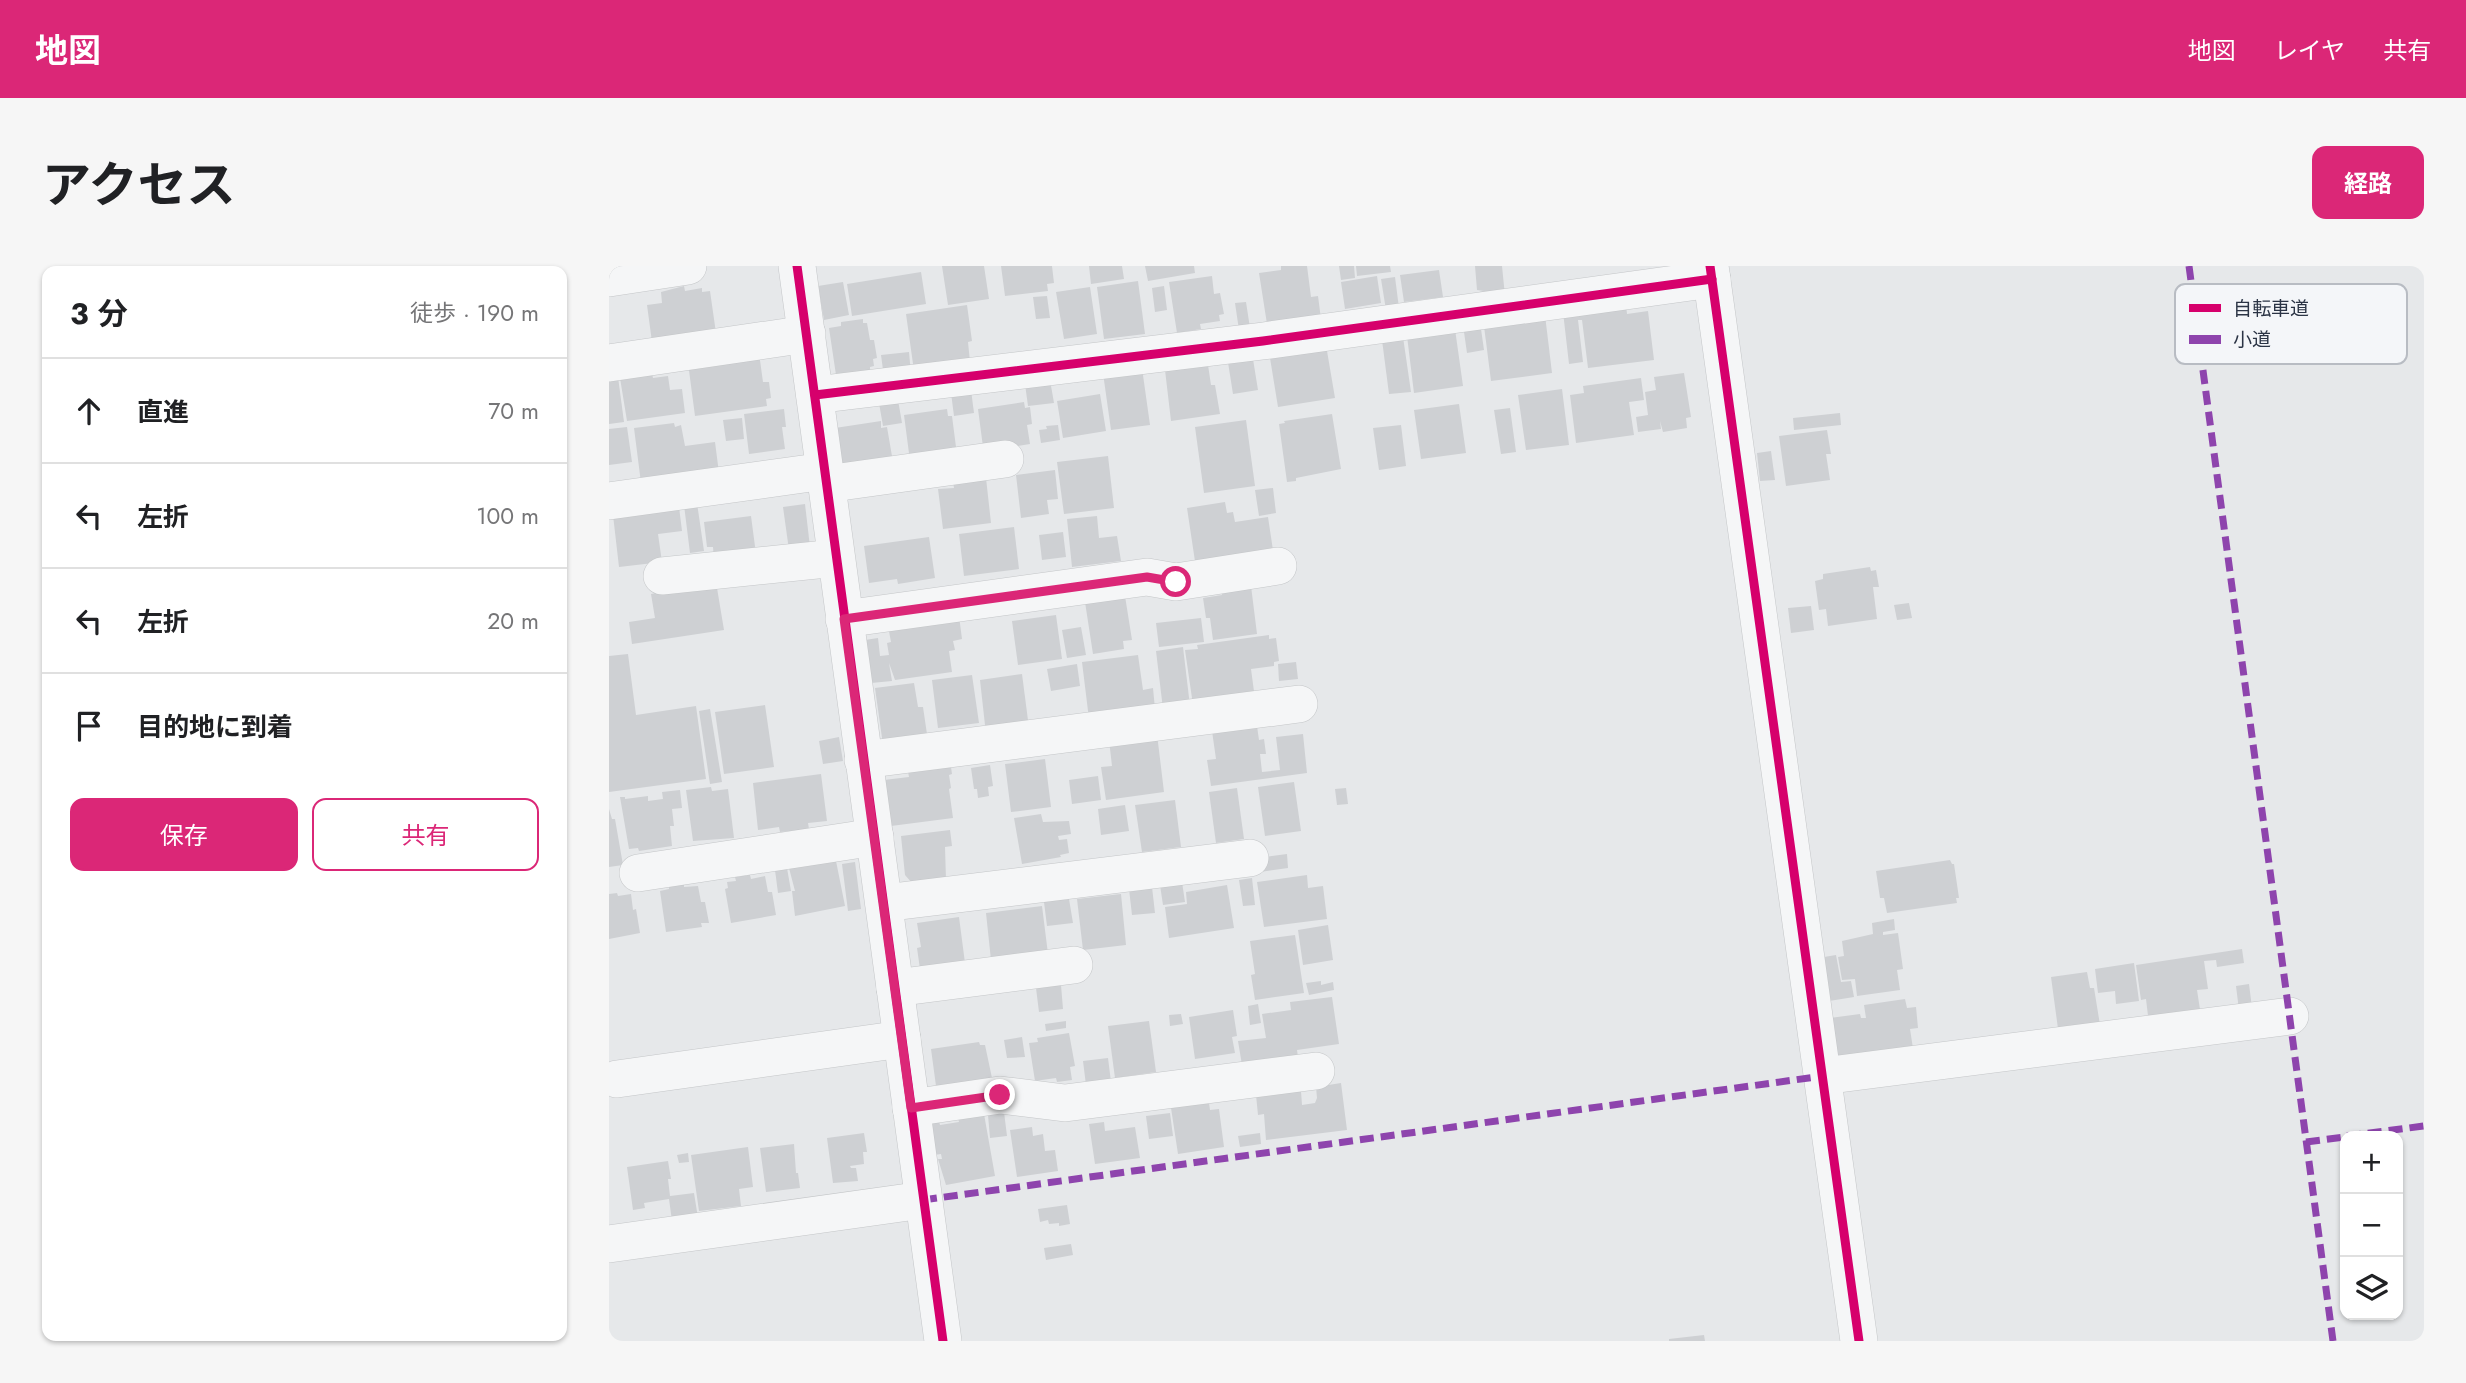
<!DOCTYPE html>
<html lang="ja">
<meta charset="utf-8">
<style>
body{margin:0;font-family:Jost,"Noto Sans JP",sans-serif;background:#f6f6f6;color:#202124}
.controls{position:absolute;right:21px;bottom:21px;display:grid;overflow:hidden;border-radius:14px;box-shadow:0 2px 5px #0004}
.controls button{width:63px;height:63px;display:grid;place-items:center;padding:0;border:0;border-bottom:2px solid #e0e0e0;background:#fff;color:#202124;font:35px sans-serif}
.stop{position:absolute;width:21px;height:21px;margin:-16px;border:5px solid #db2777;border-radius:50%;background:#fff}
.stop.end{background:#db2777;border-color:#fff;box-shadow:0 2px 7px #0008}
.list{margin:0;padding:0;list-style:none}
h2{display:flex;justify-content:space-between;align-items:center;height:91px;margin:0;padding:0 28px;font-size:30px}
h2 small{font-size:23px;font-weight:400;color:#757577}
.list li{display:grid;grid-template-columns:46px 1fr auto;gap:21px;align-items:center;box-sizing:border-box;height:105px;padding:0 28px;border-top:2px solid #e0e0e0}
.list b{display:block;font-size:26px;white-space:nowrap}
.list em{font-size:23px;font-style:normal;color:#757577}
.actions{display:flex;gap:14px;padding:21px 28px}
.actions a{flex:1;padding:16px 0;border:2px solid #db2777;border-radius:14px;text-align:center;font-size:24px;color:#db2777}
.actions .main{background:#db2777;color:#fff}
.icon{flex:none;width:38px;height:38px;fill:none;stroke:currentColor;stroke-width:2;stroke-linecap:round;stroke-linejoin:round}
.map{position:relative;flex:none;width:1815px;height:1075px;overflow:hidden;border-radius:14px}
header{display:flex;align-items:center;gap:42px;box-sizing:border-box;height:98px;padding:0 35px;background:#db2777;color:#fff}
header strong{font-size:33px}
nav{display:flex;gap:38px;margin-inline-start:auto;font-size:24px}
.intro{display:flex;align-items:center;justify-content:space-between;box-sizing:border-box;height:168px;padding:0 42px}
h1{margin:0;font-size:49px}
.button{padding:18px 32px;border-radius:14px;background:#db2777;color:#fff;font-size:24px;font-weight:700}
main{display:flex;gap:42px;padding:0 42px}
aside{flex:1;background:#fff;border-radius:14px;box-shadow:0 2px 5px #0004}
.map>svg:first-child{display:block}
.building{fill:#ced0d3}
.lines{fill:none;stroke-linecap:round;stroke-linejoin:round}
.street-casing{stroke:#c4c6c8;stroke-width:38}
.street{stroke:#f5f6f7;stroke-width:37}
.quiet{stroke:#8e44ad;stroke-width:7;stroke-dasharray:14 7;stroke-linecap:butt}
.cycleway-casing{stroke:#f4f6f9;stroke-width:13}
.cycleway{stroke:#d6006c;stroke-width:9}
.route{stroke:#db2777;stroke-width:9}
.key{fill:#f4f6f9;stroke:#b8bcc3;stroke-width:2}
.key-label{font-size:19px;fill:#2b3445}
</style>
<header>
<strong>地図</strong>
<nav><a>地図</a><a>レイヤ</a><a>共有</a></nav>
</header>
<div class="intro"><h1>アクセス</h1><a class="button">経路</a></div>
<main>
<aside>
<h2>3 分<small>徒歩 · 190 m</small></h2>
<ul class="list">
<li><svg class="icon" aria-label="ahead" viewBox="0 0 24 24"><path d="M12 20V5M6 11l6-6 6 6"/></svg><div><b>直進</b></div><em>70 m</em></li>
<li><svg class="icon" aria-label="left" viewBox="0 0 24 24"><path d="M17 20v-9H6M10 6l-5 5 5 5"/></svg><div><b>左折</b></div><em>100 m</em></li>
<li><svg class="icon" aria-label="left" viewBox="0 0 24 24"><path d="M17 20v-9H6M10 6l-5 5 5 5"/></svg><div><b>左折</b></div><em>20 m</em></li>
<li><svg class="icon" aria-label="arrive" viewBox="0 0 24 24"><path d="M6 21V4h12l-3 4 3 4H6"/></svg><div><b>目的地に到着</b></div></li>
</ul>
<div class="actions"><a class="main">保存</a><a>共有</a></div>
</aside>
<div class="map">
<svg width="1815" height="1075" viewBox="0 0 1815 1075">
<rect width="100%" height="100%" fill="#e6e8ea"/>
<g class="building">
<path d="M333,0H375L380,33L339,39Z"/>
<path d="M392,0H443L445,17L438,18L439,25L396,30Z"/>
<path d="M480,0H513L515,13L482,18Z"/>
<path d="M536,0H585L586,7L539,15Z"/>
<path d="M672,0H698L702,31L709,30L712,53L658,58L650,7L672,4Z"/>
<path d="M730,0H745L746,12L732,14Z"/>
<path d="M747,0H781L782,6L748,10Z"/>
<path d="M866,0H893L896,30L870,31V26L875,25L868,24Z"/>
<path d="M830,4L834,31L795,36L791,9Z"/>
<path d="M312,6L317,38L243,50L238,18Z"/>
<path d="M603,10L605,28L611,27L615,48L610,49L611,55L591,58L592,63L568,67L560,16Z"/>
<path d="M768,10L772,37L736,43L732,16Z"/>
<path d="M786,11L790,42L777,44L772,13Z"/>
<path d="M529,15L536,68L495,73L488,21Z"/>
<path d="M234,16L240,49L215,54L209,20Z"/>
<path d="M75,20L76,25L93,22V26L101,25L107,67L43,76L38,39L53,37L52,26Z"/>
<path d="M555,20L558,44L546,46L543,22Z"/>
<path d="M481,21L488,68L455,73L447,26Z"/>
<path d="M438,30L441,52L427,53L424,31Z"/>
<path d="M637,36L641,62L630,64L626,37Z"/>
<path d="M1017,38L1018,48L1039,45L1045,94L979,102L973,54H969L974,96L960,98L954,46Z"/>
<path d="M358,39L363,75L359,76L361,96L305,105L297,48Z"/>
<path d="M936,49L943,107L882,115L875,60Z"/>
<path d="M254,53V57H258L261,74H265L268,92L264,93L265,100L261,101V104L227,109L220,62L232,60V56Z"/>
<path d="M871,56L875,84L858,87L854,59Z"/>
<path d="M846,63L854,120L805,127L798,70Z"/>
<path d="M794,71L802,126L780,128L773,74Z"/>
<path d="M717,79L726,132L669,141L661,92Z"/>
<path d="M300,86L302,108L275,111L272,89Z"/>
<path d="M150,87L154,116H160L162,132L157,133L158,140L86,150L79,97Z"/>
<path d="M643,87L649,124L624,128L618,90Z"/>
<path d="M599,99L602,119H606L611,148L562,155L556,104Z"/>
<path d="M533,102L541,159L502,164L494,107Z"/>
<path d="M43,107L44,112L59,110L61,124L73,123L76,147L18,155L11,112Z"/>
<path d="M1075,107L1082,151L1077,152L1078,162L1054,166L1051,155L1052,163L1029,166L1027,151L1039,149L1036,126L1047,124L1045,111Z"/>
<path d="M9,111L15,156L0,158V112Z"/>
<path d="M1032,112L1035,134L1020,136L1025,169L967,177L961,129L975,127L974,120Z"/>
<path d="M441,114L445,137L419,140L416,118Z"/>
<path d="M953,123L960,179L917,184L909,129Z"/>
<path d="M362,124L365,147L345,150L342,127Z"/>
<path d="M491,128L497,165L454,172L448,135Z"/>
<path d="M289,134L293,157L274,160L270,137Z"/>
<path d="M415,136L416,142L421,141L423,158L418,159L421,178L397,182L374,181L369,143Z"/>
<path d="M850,138L857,187L812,193L805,144Z"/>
<path d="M901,142L907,186L892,188L885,144Z"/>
<path d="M175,143L177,161H173L176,183L140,188L135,148Z"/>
<path d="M338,143L339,150H343L347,181H343L344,189L301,195L295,149Z"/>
<path d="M1231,147L1232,159L1185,164L1184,152Z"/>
<path d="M723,148L732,203L687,212V215L678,216L670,158L676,157L675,155Z"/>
<path d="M133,152L135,173L117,175L114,154Z"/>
<path d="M637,154L646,220L595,227L586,161Z"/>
<path d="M272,155V162L278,161L284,196L232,205L226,162Z"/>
<path d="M65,157L66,161L72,159L76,180L106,176L110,207L32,217L25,162Z"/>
<path d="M449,159L451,174L432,177L430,164L438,163L437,160Z"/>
<path d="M792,159L797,200L770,204L764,162Z"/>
<path d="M18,161L23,196L0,199V163Z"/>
<path d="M1218,164L1222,188H1217L1221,214L1177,220L1170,170Z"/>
<path d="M1162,185L1166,214L1151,215L1148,187Z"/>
<path d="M499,190L505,242L455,248L448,196Z"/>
<path d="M446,204L449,233L438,234L440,248L412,252L407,209Z"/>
<path d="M377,212L382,257L334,263L329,223L345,222L344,216Z"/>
<path d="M664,222L667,247L650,250L646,224Z"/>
<path d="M616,236L618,247L624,246L626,256L659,251L665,291L587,302L578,242Z"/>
<path d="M88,237L95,285L81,287L75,239Z"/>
<path d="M196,238L201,281L180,284L174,241Z"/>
<path d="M70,241L73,265L49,268L53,296L10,301L4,249Z"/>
<path d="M142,250L147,288L105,293L104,281H98L95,256Z"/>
<path d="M488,250L490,272L508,270L512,295L463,301L458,253Z"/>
<path d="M405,261L410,303L355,310L350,268Z"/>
<path d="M454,266L457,291L433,294L430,269Z"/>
<path d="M320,271L326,312L289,318L288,313L260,317L255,280Z"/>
<path d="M1261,301L1262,305L1267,304L1270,321H1264L1268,353L1219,360L1217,343L1210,344L1206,315L1214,313V308Z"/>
<path d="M107,316L115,364L23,378L20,356L46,352L42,328Z"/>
<path d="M642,320L648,368L604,374L601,352H597L594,332L613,329L612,324Z"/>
<path d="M516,330L523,374L514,375L515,383L484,388L476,336Z"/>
<path d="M1300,337L1303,352L1288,354L1285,339Z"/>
<path d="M1202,340L1205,364L1182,367L1179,342Z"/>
<path d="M447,349L453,393L409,399L403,355Z"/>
<path d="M350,350L353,373L344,375L346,384L340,385L343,406L286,414L280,397L283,415L262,417L256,374L269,372L271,390L280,389L278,377L282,376L279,360Z"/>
<path d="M592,352L595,376L550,381L547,357Z"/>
<path d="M472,361L477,389L458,392L453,364Z"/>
<path d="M660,369V373L667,372L670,395L665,396V400L642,403L646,433L584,439L576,384L589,383L588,379Z"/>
<path d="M574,381L581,440L554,443L547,385Z"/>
<path d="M19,388L27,449L87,440L97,513L0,526V390Z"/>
<path d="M529,389L534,424L544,422L546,443L480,453L473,396Z"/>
<path d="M687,396L689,413L670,415L669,398Z"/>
<path d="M468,398L471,420L442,425L438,403Z"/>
<path d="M413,408L420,462L377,468L371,414Z"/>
<path d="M363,409L370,457L329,462L323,414Z"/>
<path d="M305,417L309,441H314L319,475L274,479L266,422Z"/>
<path d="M156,439L165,501L115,508L106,446Z"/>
<path d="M101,443L113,516L101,518L90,445Z"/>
<path d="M648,460L650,474L655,473L657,488H651L653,506L671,504L667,471L694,468L698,507L602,520L598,494L607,493L603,465Z"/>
<path d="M548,468L555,526L497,534L492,501L503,500L500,474Z"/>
<path d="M230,471L234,495L214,498L210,475Z"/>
<path d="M436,493L442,541L402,546L396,498Z"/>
<path d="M341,494L343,508L340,509L342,522L340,523L344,552L282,560L275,514L300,511L298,500Z"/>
<path d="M381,499L384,520L379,521L380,530L369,532L368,523H365L362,502Z"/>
<path d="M212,508L218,555L199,557L200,563L171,566L170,561L149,564L144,517Z"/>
<path d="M489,510L492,534L463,538L460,514Z"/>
<path d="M685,516L692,565L656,570L649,521Z"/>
<path d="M102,521L103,525L119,523L125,572L84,575L77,524Z"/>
<path d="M628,522L635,573L607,577L600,526Z"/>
<path d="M737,522L739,538L728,539L726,523Z"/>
<path d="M71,524L73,542L63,543L65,560H61L63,580L30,585L29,582L20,583L11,531H16V533L39,530V535L54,533L53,526Z"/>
<path d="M566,534L572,581L533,586L526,539Z"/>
<path d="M516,539L520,565L492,569L489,543Z"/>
<path d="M0,543L3,553H6L14,599L0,601Z"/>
<path d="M432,548L434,556L460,555L462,568L449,570L450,574L458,573L460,587L451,589L452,591L413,598L405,552Z"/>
<path d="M341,564L343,580L336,581L337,614L304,618L296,609L292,570Z"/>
<path d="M678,588L679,602L651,606L649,592Z"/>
<path d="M1341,594L1343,598H1345L1350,632H1347L1348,637L1278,647L1275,632H1271L1267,605Z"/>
<path d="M227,595L236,640L186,650L183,625H186L180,602Z"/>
<path d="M246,596L252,643L239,645L233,598Z"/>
<path d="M178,602L182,625L169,627L166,604Z"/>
<path d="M141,609L142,613L156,610L159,626H163L167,649L122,657L116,623L119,622L118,616L127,615L126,611Z"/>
<path d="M698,609L699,622L714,620L718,653L655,661L648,616Z"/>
<path d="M643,612L646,639L634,640L630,614Z"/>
<path d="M573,616L576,636L554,639L551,619Z"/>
<path d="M75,618V621L89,620L92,636H96L100,657H92L93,661L57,666L51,625L60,623V620Z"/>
<path d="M618,619L625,662L560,672L556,641L578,638L577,626Z"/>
<path d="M543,621L546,647L523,649L520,623Z"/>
<path d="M8,627L9,630L22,628L24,644L27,643L31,667L0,673V628Z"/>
<path d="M512,628L517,679L474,684L468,633Z"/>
<path d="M460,633L464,657L438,660L435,636Z"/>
<path d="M433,640L439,688L382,694L377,647Z"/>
<path d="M350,651L356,697L311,703L308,682L312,681L308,657Z"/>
<path d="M1285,653L1286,664L1274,666V669L1289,667L1294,703L1288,704L1291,724L1248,730L1246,713L1233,714L1229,691L1235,690L1233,675L1264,668L1263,657Z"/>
<path d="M719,659L724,694L694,699L689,664Z"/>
<path d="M686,669L695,727L646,734L642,709L646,708L641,675Z"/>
<path d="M1633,683L1635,697L1608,701L1607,694L1595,695L1599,723L1588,724L1592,750L1540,758L1537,733L1532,734L1527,699Z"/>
<path d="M1227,689L1232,716L1242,715L1245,731L1220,735L1215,691Z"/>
<path d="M1525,697L1530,735L1507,738L1506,725L1489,727L1486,703Z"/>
<path d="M1478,706L1481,722H1485L1492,765L1450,770L1442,711Z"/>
<path d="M712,715V719L724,716L725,724L700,729L697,717Z"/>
<path d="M1640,718L1643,742L1630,744L1627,720Z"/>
<path d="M452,719L454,743L430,746L427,722Z"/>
<path d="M723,731L730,778L688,784L689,791L633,799L629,775L657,772L653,748L682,744L681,736Z"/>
<path d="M1296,733L1298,742L1307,741L1309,762L1301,763L1305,789L1228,801L1221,752L1251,748L1252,752H1257L1255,739Z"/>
<path d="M649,738L652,757L641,759L639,740Z"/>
<path d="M624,744L628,770L623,771L626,787L586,793L580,751Z"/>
<path d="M572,748L574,758L561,760L560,749Z"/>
<path d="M457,755V762L437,765L436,758Z"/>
<path d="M540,755L547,806L506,812L499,760Z"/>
<path d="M460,767L466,800L461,801L463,814L448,816L447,812L426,815L420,777L429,776L428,772Z"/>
<path d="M413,771L416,791L398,792L395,774Z"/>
<path d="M370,776L371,779H376L383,812L327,820L322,783Z"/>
<path d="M499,792L502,816L477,819L474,795Z"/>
<path d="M732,817L738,864L657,874L655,848L649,849L647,829L692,825L693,839L706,837L708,832L707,821Z"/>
<path d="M600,837L601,844L610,843L615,881L569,888L562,842Z"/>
<path d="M395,846L398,870L381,872L379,849Z"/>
<path d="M561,847L564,870L540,873L537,850Z"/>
<path d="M375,848L386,910L337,919L329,893H333L332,888L325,889L320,856L330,855L331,859L350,856L349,852Z"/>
<path d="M495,856L496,865L526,861L531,892L486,898L480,858Z"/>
<path d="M423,861L424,870L434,868L436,885L446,884L449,905L408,911L401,864Z"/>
<path d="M255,867L258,886H254L255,898L241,900L242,902H247L249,915L224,917L218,872Z"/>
<path d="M651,867L652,878L631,881L629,870Z"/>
<path d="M185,878L187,907H189L191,922L157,926L151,882Z"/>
<path d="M139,881L144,921L130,923L132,940L90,945L82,889Z"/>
<path d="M79,887L80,896L70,897L68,889Z"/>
<path d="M59,895L62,913H59L61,930L85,927L89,952L63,955L60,933L35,937L36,942L24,944L18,901Z"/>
<path d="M458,939L461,958L450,960V957L440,958L439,954L431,956L429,943Z"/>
<path d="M462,978L464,989L437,994L435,982Z"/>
<path d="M1095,1069L1096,1075H1060V1073Z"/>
</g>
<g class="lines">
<defs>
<g id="street">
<path d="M188,0L334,1075"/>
<path d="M1101,0L1250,1075"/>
<path d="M0,12L79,0"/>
<path d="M0,97L198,68"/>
<path d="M206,129L654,75L1103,13"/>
<path d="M217,218L396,193"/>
<path d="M0,235L216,205"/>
<path d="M53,310L227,292"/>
<path d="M235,353L538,311L567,316L669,300"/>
<path d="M254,494L690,438"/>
<path d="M29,607L266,571"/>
<path d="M275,637L641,592"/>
<path d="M286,722L465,699"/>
<path d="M1214,810L1681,750"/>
<path d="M8,813L293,773"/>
<path d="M302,842L391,829L456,837L707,805"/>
<path d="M0,978L314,934"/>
</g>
</defs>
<use href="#street" class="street-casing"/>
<use href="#street" class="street"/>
<g class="quiet">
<path d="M1580,0L1724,1075"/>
<path d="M1738,870L1815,860"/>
<path d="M1697,876L1736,871"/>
<path d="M314,934L1214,810"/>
</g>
<defs>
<g id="cycleway">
<path d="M188,0L334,1075"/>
<path d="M1101,0L1250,1075"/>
<path d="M206,129L654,75L1103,13"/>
</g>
</defs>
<use href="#cycleway" class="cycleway-casing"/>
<use href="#cycleway" class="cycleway"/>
</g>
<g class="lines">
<path class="route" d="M391,829L302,842L235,353L538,311L567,316"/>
</g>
<rect x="1566" y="18" width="232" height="80" rx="10" class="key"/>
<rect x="1580" y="38" width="32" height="8" fill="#d6006c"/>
<rect x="1580" y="69" width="32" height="9" fill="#8e44ad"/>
<g class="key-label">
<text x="1624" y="49">自転車道</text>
<text x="1624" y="80">小道</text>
</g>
</svg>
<div class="controls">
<button>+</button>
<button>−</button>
<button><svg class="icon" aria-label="layers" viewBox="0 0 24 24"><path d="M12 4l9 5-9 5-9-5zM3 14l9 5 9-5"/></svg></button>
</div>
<div class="stop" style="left:567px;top:316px"></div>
<div class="stop end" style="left:391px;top:829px"></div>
</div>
</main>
